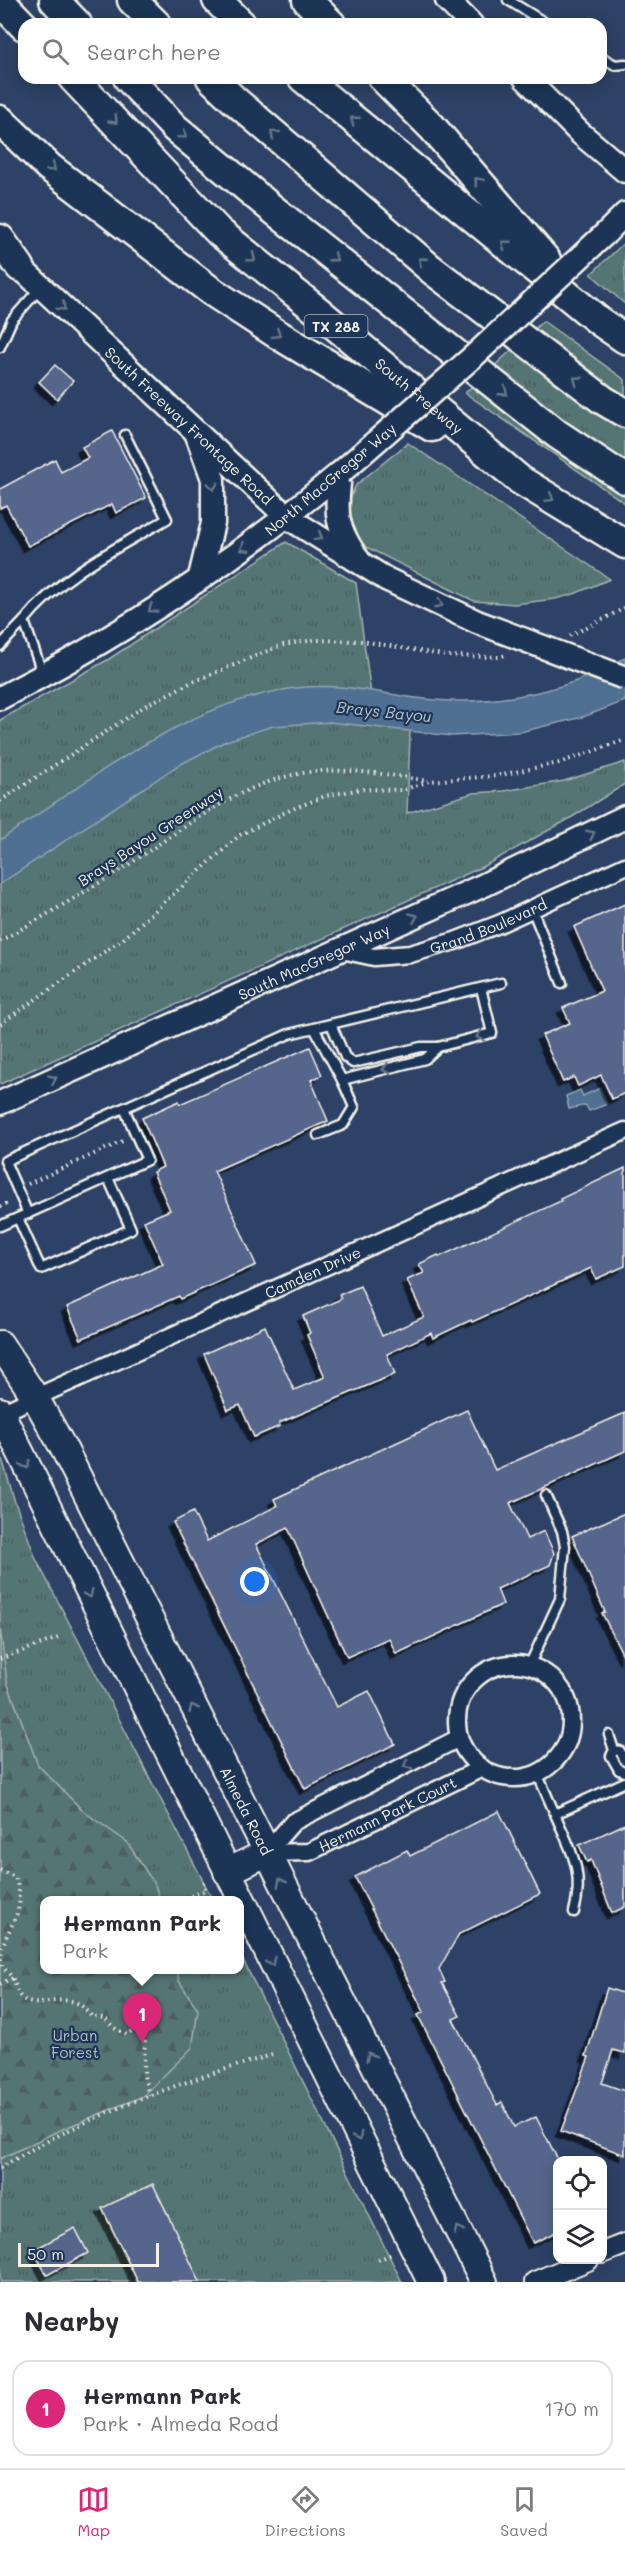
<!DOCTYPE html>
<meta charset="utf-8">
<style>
body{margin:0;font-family:Mali,sans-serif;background:#f2f2f3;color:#2b2b33}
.controls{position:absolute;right:18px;bottom:18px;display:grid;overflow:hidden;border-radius:12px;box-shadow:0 3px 15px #0003}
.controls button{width:54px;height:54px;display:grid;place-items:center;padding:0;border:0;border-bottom:2px solid #e1e1e2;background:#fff;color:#2b2b33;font:30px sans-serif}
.scale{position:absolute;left:18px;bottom:15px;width:141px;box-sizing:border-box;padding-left:6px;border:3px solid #f4f1e8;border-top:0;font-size:16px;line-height:21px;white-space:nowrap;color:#f4f1e8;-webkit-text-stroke:4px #1d3557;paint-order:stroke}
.you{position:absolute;left:255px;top:1582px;width:21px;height:21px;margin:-15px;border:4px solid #fff;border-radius:50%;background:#1a73e8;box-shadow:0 0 0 9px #1a73e833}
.badge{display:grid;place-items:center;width:39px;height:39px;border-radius:50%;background:#db2777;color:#fff;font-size:20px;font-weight:700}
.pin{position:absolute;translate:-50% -50px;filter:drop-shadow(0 2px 3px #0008)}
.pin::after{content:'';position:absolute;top:32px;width:21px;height:18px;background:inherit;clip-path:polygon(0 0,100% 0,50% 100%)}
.popup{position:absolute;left:40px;top:1896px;width:204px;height:78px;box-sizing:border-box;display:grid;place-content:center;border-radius:12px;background:#fff;filter:drop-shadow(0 2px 4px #0005);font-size:20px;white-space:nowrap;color:#7c7c81}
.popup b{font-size:22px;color:#2b2b33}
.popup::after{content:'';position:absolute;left:50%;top:100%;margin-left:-12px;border:12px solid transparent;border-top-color:#fff}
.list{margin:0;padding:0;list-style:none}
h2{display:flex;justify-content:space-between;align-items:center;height:78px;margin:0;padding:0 24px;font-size:26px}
h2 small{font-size:20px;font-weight:400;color:#7c7c81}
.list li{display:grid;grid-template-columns:39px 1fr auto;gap:18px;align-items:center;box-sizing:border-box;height:96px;margin:0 12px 12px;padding:0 12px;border:2px solid #e1e1e2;border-radius:18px}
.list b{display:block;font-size:22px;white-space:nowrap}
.list p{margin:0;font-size:20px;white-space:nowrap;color:#7c7c81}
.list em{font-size:20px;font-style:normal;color:#7c7c81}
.icon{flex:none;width:33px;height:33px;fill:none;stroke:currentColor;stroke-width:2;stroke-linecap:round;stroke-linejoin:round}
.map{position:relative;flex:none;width:625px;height:2282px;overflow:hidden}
.search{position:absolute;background:#fff;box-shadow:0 3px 15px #0003;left:18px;right:18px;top:18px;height:66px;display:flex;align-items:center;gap:15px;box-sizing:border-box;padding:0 21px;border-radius:18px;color:#7c7c81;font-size:22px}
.sheet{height:186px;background:#fff}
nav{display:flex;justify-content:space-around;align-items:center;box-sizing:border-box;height:84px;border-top:2px solid #e1e1e2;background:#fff;font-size:16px;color:#7c7c81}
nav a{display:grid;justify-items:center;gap:3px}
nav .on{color:#db2777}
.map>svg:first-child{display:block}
.grass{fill:url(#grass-tufts);stroke:#a4b3ae;stroke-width:1.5}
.forest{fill:url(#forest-firs);stroke:#a4b3ae;stroke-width:1.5}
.water{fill:#4f7092;stroke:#91a4b4;stroke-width:1.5}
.building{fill:#56658b;stroke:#f4f1e8;stroke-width:1.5;filter:url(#shadow)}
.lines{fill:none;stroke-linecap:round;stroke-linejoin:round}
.service-casing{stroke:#f4f1e8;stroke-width:13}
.minor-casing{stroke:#f4f1e8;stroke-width:21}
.tertiary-casing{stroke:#f4f1e8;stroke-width:24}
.secondary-casing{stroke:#f4f1e8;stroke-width:27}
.primary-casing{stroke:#f4f1e8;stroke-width:30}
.motorway-casing{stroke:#f4f1e8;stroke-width:33}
.path{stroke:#f4f1e8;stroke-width:4;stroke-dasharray:1.5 4.5;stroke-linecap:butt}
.service{stroke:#1d3557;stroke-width:8}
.minor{stroke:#1d3557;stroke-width:16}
.tertiary{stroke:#1d3557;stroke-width:20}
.secondary{stroke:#1d3557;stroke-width:22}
.primary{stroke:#1d3557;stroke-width:26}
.motorway{stroke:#1d3557;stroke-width:28}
.secondary-bridge-casing{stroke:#f4f1e8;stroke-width:27;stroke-linecap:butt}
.secondary-bridge{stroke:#1d3557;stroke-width:22}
.oneway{stroke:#68778a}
.labels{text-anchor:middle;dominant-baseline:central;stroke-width:4.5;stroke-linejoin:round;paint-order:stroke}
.shield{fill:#1d3557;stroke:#b4b9bc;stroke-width:1.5}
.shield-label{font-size:14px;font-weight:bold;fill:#f4f1e8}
.street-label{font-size:15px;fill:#f4f1e8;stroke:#1d3557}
.park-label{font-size:15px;fill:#b4bfba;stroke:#1d3557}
.water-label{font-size:16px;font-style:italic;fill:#bac4ca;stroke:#1d3557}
</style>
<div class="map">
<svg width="625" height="2282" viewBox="0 0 625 2282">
<defs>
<pattern id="grass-tufts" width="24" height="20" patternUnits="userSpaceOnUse" patternTransform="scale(1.5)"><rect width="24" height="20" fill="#547575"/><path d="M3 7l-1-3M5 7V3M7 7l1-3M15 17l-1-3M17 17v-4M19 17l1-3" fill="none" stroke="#4e5e5e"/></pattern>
<pattern id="forest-firs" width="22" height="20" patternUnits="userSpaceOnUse" patternTransform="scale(1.5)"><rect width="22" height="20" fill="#547575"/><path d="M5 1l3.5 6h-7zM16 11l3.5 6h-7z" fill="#4e5e5e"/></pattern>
<filter id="shadow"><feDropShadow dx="-5.5" dy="5.5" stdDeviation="0" flood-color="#0009"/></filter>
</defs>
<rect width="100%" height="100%" fill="#2d4266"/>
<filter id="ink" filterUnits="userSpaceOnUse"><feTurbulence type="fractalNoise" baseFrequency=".0167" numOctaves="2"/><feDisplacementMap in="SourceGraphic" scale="12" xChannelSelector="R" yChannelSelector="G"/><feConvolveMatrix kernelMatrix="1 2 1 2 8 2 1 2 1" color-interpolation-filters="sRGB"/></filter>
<g filter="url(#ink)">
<g class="grass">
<path d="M625,242V304L591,274Z"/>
<path d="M543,321L625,380V503L465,393Z"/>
<path d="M408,443L610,579L574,594L555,599L515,604L474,601L362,545L350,522L349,514L350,499L356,485Z"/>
<path d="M286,542L356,583L372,702L411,710L407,813L473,793L504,791L564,781L625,762V784L569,819L484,866L0,1084V720L109,659Z"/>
<path d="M0,1452L15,1502L36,1559L213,1900H45V1970H240V1954L402,2282H0Z"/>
</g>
<path class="forest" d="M0,1628L7,1682L38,1765L83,1811L127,1842L155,1885L160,1900H45V1970H177L179,1981L198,2010L192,2048L143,2096L58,2131L0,2159Z"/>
<g class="water">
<path d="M625,658V701L583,717L520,732L452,736L330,722L273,726L226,741L177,766L0,884V840C91,780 193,696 306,687C357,683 405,701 455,701C492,702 541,694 576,681C592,674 609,665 625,658Z"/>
<path d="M600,1088L607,1104L589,1111L586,1105L569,1109L566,1096L580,1090L583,1096Z"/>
</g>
<g class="building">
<path d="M55,365L73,381L57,399L39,382Z"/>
<path d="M112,431L146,498L116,513L112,504L28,546L6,505L0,508V489L55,459L61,472L88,458L82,447Z"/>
<path d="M625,904V1093L612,1099L601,1075L578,1086L574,1077L563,1082L542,1035L570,1023L563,1008L602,991L574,927Z"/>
<path d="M310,1047L322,1075L311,1080L328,1121L214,1171L256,1265L180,1299L179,1296L81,1339L67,1307L163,1264L144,1221L170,1210L153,1172L163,1167L142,1118L179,1101L180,1104Z"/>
<path d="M625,1168V1266L596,1279L591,1268L472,1322L471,1320L433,1338L431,1333L387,1354L395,1374L279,1423L280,1426L254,1437L240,1405L228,1410L204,1354L265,1326L294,1390L325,1377L307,1335L310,1333L303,1316L341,1299L339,1295L360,1286L382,1336L424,1317L407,1280L424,1273L419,1264L438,1255L439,1257L561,1201L560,1199Z"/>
<path d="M467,1410L495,1470L625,1413V1451L510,1503L527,1539L544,1531L554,1553L550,1565L497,1589L503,1604L396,1654L389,1638L347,1657L288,1528L256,1544L337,1707L369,1691L395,1744L305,1789L173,1522L193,1512L207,1541L277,1506L274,1499Z"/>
<path d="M625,1513V1659L602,1613L605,1612L572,1536Z"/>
<path d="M499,1811L540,1894L459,1934L439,1969L445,1982L442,1983L460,2016L453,2019L497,2105L502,2102L514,2127L536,2117L558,2160V2231L533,2243L418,2015L424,2012L355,1877L407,1850L410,1856Z"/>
<path d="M625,1824V1907L612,1913L591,1860L587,1862L579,1845Z"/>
<path d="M607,1988L625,1994V2053L613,2050L602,2083L625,2091V2155L561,2131L589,2057L586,2056Z"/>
<path d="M153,2184L200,2282H138L102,2208Z"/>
<path d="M75,2228L88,2253L47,2275L33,2250Z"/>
</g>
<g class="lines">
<defs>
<g id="service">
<path d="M508,0L547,24"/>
<path d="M601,57L615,65L625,64"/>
<path d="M0,347L12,320L41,287"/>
<path d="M0,646L24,621"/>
<path d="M43,675L24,621C61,575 117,548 167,519L125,435"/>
<path d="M532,909L562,983"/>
<path d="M331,1024L345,1057L353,1063L421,1047H438L492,1033L481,988"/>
<path d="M314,1028L342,1080L425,1059L438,1047"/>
<path d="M318,1135L343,1125L354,1107L342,1080"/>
<path d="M28,1214L5,1161L289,1034L501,983"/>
<path d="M18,1218L41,1269L131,1229L108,1178"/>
<path d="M0,1226L147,1160L124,1108"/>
<path d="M529,1666L560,1599L565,1546L562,1531L546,1495"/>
<path d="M609,1735L614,1750L611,1756L619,1770L625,1772"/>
<path d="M614,1750L620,1751L625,1761"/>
<path d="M537,1773L555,1814L625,1782"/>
<path d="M555,1814C571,1851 585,1871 574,1912"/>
</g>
<g id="minor">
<path id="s1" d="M342,950L374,957L410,954L455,941L499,924L625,866"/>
<path id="s2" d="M1,1413L625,1131"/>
<circle cx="514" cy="1721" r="57"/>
<path id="s3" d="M266,1853L309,1852L482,1768"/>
<path d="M266,1853L293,1822L459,1738"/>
</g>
<g id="tertiary">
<path d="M602,2253L625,2244"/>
<path d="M535,2282L588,2260"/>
</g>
<g id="secondary">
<path d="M447,0L471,24"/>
<path d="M525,78L580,133L625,171"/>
<path d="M606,233L625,214"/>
<path id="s4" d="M8,256L287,517L386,579"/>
<path d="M197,435L213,479V523L200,577"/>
<path d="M340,473C336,513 334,525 358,559"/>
<path d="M0,698C119,637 237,559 340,473"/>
<path id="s5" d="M0,1103L484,885L625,817"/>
</g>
<g id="primary">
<path id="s6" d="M0,1344L35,1397L65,1451L484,2282"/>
<path d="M0,1411L431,2282"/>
<path d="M227,1872L266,1853"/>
</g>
<g id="motorway">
<path d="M54,0L77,24"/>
<path d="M132,0L156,24"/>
<path d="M217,0L241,24"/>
<path d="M307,0L331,24"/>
<path d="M0,1L24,26"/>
<path id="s7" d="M73,78L219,232L319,312L520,480L625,544"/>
<path d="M128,78L175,128L270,207L557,434L625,479"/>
<path d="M211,78L233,99L431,269L603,400L625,413"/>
<path d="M303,78L599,321L625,339"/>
<path d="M383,78L432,127L546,260"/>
<path d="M0,120L49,167L211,291L277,334L432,427"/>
<path d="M0,239L20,267"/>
</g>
</defs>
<use href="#service" class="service-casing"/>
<use href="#minor" class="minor-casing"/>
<use href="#tertiary" class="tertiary-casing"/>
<use href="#secondary" class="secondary-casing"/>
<use href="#primary" class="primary-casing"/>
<use href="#motorway" class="motorway-casing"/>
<g class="path">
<path d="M570,636L625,608"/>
<path d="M0,801L148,704L190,683L282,645L314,640L362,641L448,656L499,657L508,654"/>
<path d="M0,941C47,915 92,888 137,859C188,825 235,787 297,774C340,766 385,774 428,781"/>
<path d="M0,1024L123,939L240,835L290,810L325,796L361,789L403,790L429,781L495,776L559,763L625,740"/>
<path d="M28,1184L125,1140"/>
<path d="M0,1207L10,1202"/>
<path d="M0,1659L61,1637"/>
<path d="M0,1870L15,1877C31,1916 0,1929 1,1961C2,1968 7,1971 11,1976C16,1982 15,1991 21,1997C41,2016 68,1982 92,2017L105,2018L113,2027L127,2035L137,2027L145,2028L144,2076L149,2095"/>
<path d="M191,1896L206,1890L203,1883L208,1880"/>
<path d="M0,1984L13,1978"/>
<path d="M0,2168C84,2116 177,2083 272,2055"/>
<path d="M378,2260L394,2253"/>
</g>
<use href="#service" class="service"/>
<use href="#minor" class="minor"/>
<use href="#tertiary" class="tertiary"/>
<use href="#secondary" class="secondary"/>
<use href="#primary" class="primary"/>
<use href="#motorway" class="motorway"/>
<defs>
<g id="secondary-bridge">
<path d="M340,473L476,354L606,233"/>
<path d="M386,579L477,622L625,678"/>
</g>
</defs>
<use href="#secondary-bridge" class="secondary-bridge-casing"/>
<use href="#secondary-bridge" class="secondary-bridge"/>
</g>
<defs><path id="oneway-chevron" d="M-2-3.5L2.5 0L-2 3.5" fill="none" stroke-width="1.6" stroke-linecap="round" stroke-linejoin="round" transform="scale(1.5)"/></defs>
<g class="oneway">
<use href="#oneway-chevron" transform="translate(114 120) rotate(46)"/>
<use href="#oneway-chevron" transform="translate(354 120) rotate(-141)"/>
<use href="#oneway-chevron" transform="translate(274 134) rotate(-139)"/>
<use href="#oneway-chevron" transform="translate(183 135) rotate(40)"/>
<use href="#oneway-chevron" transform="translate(52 168) rotate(40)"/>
<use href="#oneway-chevron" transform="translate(478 181) rotate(-131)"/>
<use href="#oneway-chevron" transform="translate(505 244) rotate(-141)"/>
<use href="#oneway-chevron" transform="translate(252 258) rotate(39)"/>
<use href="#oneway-chevron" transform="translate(334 258) rotate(38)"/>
<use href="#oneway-chevron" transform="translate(422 261) rotate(-139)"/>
<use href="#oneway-chevron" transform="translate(62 307) rotate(43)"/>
<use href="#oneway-chevron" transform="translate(277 334) rotate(32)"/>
<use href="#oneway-chevron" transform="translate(577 380) rotate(-143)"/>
<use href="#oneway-chevron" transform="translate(504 392) rotate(38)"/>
<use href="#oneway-chevron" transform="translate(213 486) rotate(86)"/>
<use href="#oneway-chevron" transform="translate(550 498) rotate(31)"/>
<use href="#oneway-chevron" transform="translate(319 537) rotate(32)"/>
<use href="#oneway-chevron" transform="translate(244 548) rotate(147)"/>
<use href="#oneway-chevron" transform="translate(439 604) rotate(25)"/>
<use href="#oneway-chevron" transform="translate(152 609) rotate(146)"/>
<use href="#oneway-chevron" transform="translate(591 834) rotate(-26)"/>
<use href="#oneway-chevron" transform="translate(414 917) rotate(-24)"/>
<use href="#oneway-chevron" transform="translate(480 1036) rotate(165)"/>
<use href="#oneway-chevron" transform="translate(386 1069) rotate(166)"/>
<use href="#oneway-chevron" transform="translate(53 1079) rotate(-24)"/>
<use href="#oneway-chevron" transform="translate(26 1465) rotate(64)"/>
<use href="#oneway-chevron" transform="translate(89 1594) rotate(64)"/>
<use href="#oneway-chevron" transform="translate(193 1708) rotate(-117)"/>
<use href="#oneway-chevron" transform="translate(407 1765) rotate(153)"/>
<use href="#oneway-chevron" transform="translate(281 1882) rotate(-117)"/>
<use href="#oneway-chevron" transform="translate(271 1962) rotate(64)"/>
<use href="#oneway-chevron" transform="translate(370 2056) rotate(-117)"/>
<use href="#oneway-chevron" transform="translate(358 2137) rotate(64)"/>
<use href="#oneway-chevron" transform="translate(458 2230) rotate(-117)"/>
</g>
</g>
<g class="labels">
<rect class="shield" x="304.5" y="315" width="63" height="22" rx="4.5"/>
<g class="shield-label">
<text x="336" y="326">TX 288</text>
</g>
<g class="street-label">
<text stroke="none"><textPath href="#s7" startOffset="471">South Freeway</textPath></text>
<text stroke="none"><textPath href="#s4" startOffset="248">South Freeway Frontage Road</textPath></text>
<text transform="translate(330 479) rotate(-40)">North MacGregor Way</text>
<text transform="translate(150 836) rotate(-33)">Brays Bayou Greenway</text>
<text stroke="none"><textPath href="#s1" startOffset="152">Grand Boulevard</textPath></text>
<text stroke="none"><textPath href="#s5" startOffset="344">South MacGregor Way</textPath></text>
<text stroke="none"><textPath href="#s2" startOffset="342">Camden Drive</textPath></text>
<text stroke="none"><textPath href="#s6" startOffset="528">Almeda Road</textPath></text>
<text stroke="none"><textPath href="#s3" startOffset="130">Hermann Park Court</textPath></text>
</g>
<g class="park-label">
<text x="75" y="2035">Urban<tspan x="75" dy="17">Forest</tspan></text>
</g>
<g class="water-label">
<text transform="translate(384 711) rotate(6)">Brays Bayou</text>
</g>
</g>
</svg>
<div class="controls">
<button><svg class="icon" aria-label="locate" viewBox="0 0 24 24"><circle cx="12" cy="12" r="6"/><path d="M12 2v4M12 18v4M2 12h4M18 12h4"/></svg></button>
<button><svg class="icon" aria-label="layers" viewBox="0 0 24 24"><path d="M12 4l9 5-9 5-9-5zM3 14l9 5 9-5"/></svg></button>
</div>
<div class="scale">50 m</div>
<div class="you"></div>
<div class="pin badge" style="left:142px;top:2043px">1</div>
<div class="popup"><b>Hermann Park</b>Park</div>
<div class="search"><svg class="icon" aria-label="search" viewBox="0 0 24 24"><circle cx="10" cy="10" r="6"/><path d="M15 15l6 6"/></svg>Search here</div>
</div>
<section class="sheet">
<h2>Nearby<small></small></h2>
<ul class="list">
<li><span class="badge">1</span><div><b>Hermann Park</b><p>Park · Almeda Road</p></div><em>170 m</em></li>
</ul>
</section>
<nav>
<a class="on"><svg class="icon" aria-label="map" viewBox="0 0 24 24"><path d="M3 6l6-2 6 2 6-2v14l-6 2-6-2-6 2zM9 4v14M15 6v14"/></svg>Map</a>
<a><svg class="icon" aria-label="directions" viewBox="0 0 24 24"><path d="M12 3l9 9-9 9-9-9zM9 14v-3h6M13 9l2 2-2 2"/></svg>Directions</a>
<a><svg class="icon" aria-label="saved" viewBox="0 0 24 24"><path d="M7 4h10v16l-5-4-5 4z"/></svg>Saved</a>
</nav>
